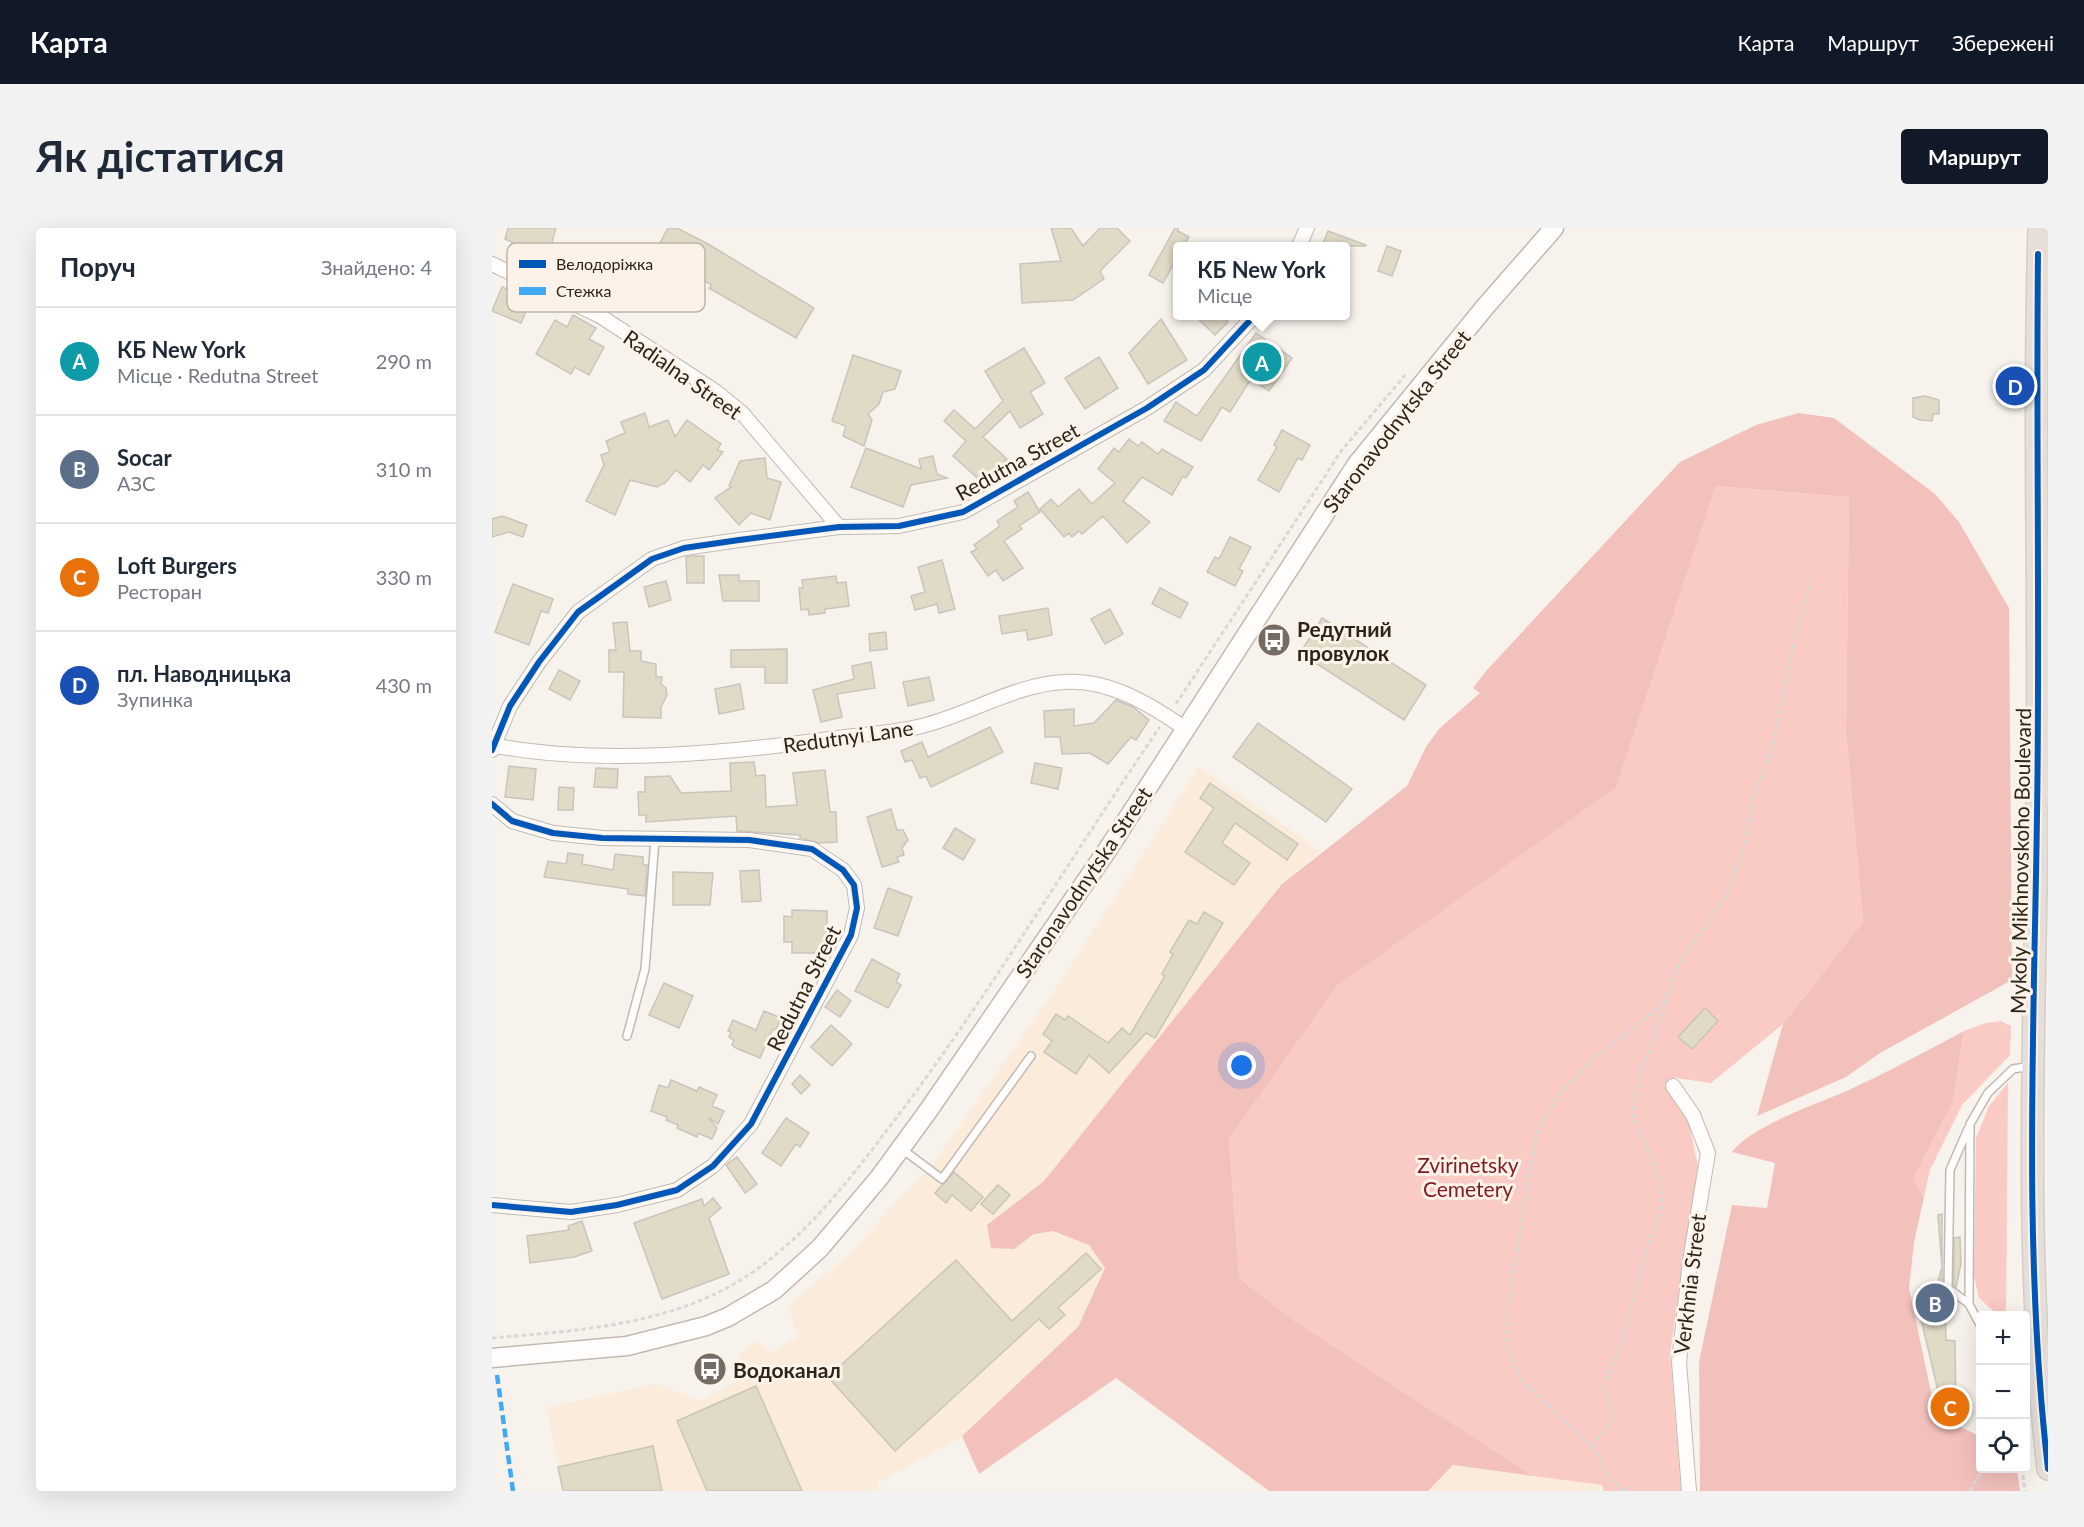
<!DOCTYPE html>
<html lang="uk">
<meta charset="utf-8">
<style>
body{margin:0;font-family:Lato,sans-serif;background:#f2f2f3;color:#1f2937}
.controls{position:absolute;right:18px;bottom:18px;display:grid;overflow:hidden;border-radius:6px;box-shadow:0 6px 24px #0002}
.controls button{width:54px;height:54px;display:grid;place-items:center;padding:0;border:0;border-bottom:2px solid #e0e1e3;background:#fff;color:#1f2937;font:30px sans-serif}
.you{position:absolute;left:750px;top:838px;width:21px;height:21px;margin:-15px;border:4px solid #fff;border-radius:50%;background:#1a73e8;box-shadow:0 0 0 9px #1a73e833}
.badge{display:grid;place-items:center;width:39px;height:39px;border-radius:50%;background:#111827;color:#fff;font-size:20px;font-weight:700}
.pin{position:absolute;translate:-50% -50%;border:3px solid #fff;box-shadow:0 2px 6px #0006}
.popup{position:absolute;left:681px;top:14px;width:177px;height:78px;box-sizing:border-box;display:grid;place-content:center;border-radius:6px;background:#fff;filter:drop-shadow(0 2px 4px #0005);font-size:20px;white-space:nowrap;color:#747a83}
.popup b{font-size:22px;color:#1f2937}
.popup::after{content:'';position:absolute;left:50%;top:100%;margin-left:-12px;border:12px solid transparent;border-top-color:#fff}
.list{margin:0;padding:0;list-style:none}
h2{display:flex;justify-content:space-between;align-items:center;height:78px;margin:0;padding:0 24px;font-size:26px}
h2 small{font-size:20px;font-weight:400;color:#747a83}
.list li{display:grid;grid-template-columns:39px 1fr auto;gap:18px;align-items:center;box-sizing:border-box;height:108px;padding:0 24px;border-top:2px solid #e0e1e3}
.list b{display:block;font-size:22px;white-space:nowrap}
.list p{margin:0;font-size:20px;white-space:nowrap;color:#747a83}
.list em{font-size:20px;font-style:normal;color:#747a83}
.icon{flex:none;width:33px;height:33px;fill:none;stroke:currentColor;stroke-width:2;stroke-linecap:round;stroke-linejoin:round}
.map{position:relative;flex:none;width:1556px;height:1263px;overflow:hidden;border-radius:6px}
header{display:flex;align-items:center;gap:36px;box-sizing:border-box;height:84px;padding:0 30px;background:#111827;color:#fff}
header strong{font-size:28px}
nav{display:flex;gap:33px;margin-inline-start:auto;font-size:21px}
.intro{display:flex;align-items:center;justify-content:space-between;box-sizing:border-box;height:144px;padding:0 36px}
h1{margin:0;font-size:42px}
.button{padding:15px 27px;border-radius:6px;background:#111827;color:#fff;font-size:21px;font-weight:700}
main{display:flex;gap:36px;padding:0 36px}
aside{flex:1;background:#fff;border-radius:6px;box-shadow:0 6px 24px #0002}
.map>svg:first-child{display:block}
.built{fill:#faebda}
.green{fill:#facac4}
.forest{fill:#f3c1bc}
.building{fill:#e1dac7;stroke:#c9c5bc;stroke-width:1.5}
.lines{fill:none;stroke-linecap:round;stroke-linejoin:round}
.service-casing{stroke:#c1bab3;stroke-width:10}
.minor-casing{stroke:#c1bab3;stroke-width:16}
.secondary-casing{stroke:#c1bab3;stroke-width:21}
.trunk-casing{stroke:#d2ceca;stroke-width:24}
.path{stroke:#d9d8d6;stroke-width:3;stroke-dasharray:4.5 3;stroke-linecap:butt}
.service{stroke:#fefdfc;stroke-width:7}
.minor{stroke:#fefdfc;stroke-width:14}
.secondary{stroke:#fefdfc;stroke-width:18}
.trunk{stroke:#e8ded8;stroke-width:21}
.quiet{stroke:#3fa9f5;stroke-width:4.5;stroke-dasharray:9 4.5;stroke-linecap:butt}
.cycleway-casing{stroke:#fcf2e8;stroke-width:10}
.cycleway{stroke:#0057b8;stroke-width:6}
.labels{text-anchor:middle;dominant-baseline:central;stroke-width:6;stroke-linejoin:round;paint-order:stroke}
.street-label{font-size:21px;fill:#2d241a;stroke:#fcf2e8}
.poi-label{font-size:21px;font-weight:bold;fill:#2d241a;stroke:#fcf2e8;text-anchor:start}
.park-label{font-size:21px;fill:#7f1b20;stroke:#fcf2e8}
.key{fill:#fcf2e8;stroke:#beb4aa;stroke-width:1.5}
.key-label{font-size:16px;fill:#2d241a}
</style>
<header>
<strong>Карта</strong>
<nav><a>Карта</a><a>Маршрут</a><a>Збережені</a></nav>
</header>
<div class="intro"><h1>Як дістатися</h1><a class="button">Маршрут</a></div>
<main>
<aside>
<h2>Поруч<small>Знайдено: 4</small></h2>
<ul class="list">
<li><span class="badge" style="background:#0f9aa8">A</span><div><b>КБ New York</b><p>Місце · Redutna Street</p></div><em>290 m</em></li>
<li><span class="badge" style="background:#5c6f8a">B</span><div><b>Socar</b><p>АЗС</p></div><em>310 m</em></li>
<li><span class="badge" style="background:#e8710a">C</span><div><b>Loft Burgers</b><p>Ресторан</p></div><em>330 m</em></li>
<li><span class="badge" style="background:#1a4fb4">D</span><div><b>пл. Наводницька</b><p>Зупинка</p></div><em>430 m</em></li>
</ul>
</aside>
<div class="map">
<svg width="1556" height="1263" viewBox="0 0 1556 1263">
<rect width="100%" height="100%" fill="#f7f2ec"/>
<g class="built">
<path d="M707,539L829,623L790,656L552,953L495,997L522,1021L542,1005L561,1003L597,1017L613,1039L586,1099L470,1208L386,1255V1263H71L55,1179L165,1156L210,1173L253,1148L247,1127L264,1113L280,1125L306,1108L296,1078L360,1024L411,966L437,942L565,759Z"/>
<path d="M961,1237L1110,1257L1106,1263H936Z"/>
</g>
<g class="green">
<path d="M1224,258L1357,269L1354,503L1371,694L1291,796L1219,855L1184,850L1172,856L1197,896L1206,938L1178,1125L1189,1263H1112L1110,1257L1041,1248L801,1092L747,1050L737,911L845,758L1124,560Z"/>
<path d="M1509,793L1519,798L1518,827L1470,877L1438,942L1432,969L1421,951L1461,874L1472,803L1494,795Z"/>
<path d="M1516,855L1514,1087L1507,1088L1487,1070L1482,1048L1484,910L1497,878Z"/>
</g>
<g class="forest">
<path d="M1307,185L1342,190L1443,266L1467,294L1517,380L1520,752L1388,825L1354,849L1265,888L1291,796L1371,694L1354,503L1357,269L1224,258L1124,560L845,758L737,911L747,1050L801,1092L1041,1248L961,1237L936,1263H777L624,1150L487,1246L470,1208L586,1099L613,1040L597,1017L561,1003L542,1006L522,1021L499,1020L495,997L552,953L790,656L915,558L934,519L947,501L988,465L981,460L995,442L1188,234L1264,197Z"/>
<path d="M1472,803L1461,874L1421,951L1432,969L1422,1014L1417,1060L1444,1188L1488,1208V1240L1525,1241L1528,1263H1208L1207,1134L1240,977L1275,980L1283,935L1240,924C1257,899 1327,875 1357,862C1396,844 1434,823 1472,803Z"/>
</g>
<g class="building">
<path d="M16,0H64L54,35L17,24L20,14L13,11Z"/>
<path d="M176,0H185L216,16L322,80L304,110L217,60L220,57L162,26Z"/>
<path d="M559,0H579L591,18L608,0H625L638,13L608,43L612,51L581,72L530,75L528,36L569,33Z"/>
<path d="M686,0V3L697,9L691,18H686V28L671,55L657,47L683,0Z"/>
<path d="M836,3L874,17L873,18H830Z"/>
<path d="M895,18L909,23L900,48L886,43Z"/>
<path d="M10,59L39,72L29,95L0,83Z"/>
<path d="M81,87L104,100L97,111L112,119L97,147L83,139L79,146L44,126L63,92L75,99Z"/>
<path d="M702,87H730L736,94L723,107Z"/>
<path d="M669,91L695,132L656,156L637,125Z"/>
<path d="M764,105L800,130L777,163L759,151L738,184L730,179L709,213L672,193L684,174L705,188Z"/>
<path d="M532,120L553,155L538,164L551,186L528,200L518,183L491,209L515,231L492,256L461,228L474,213L452,193L462,182L483,201L511,173L493,143Z"/>
<path d="M361,127L409,143L403,161L391,164L387,176L376,186L380,192L372,218L351,208L354,198L340,193Z"/>
<path d="M607,129L626,160L593,181L573,150Z"/>
<path d="M1433,168L1447,172V186H1441L1440,193L1428,192L1421,189V170Z"/>
<path d="M153,185L157,199L176,192L183,209L195,192L229,216L225,222L231,224L217,242L211,237L198,254L184,242L173,255L165,259L138,252L123,287L94,273L112,237L109,227L118,224L114,213L133,205L129,194Z"/>
<path d="M790,202L818,217L810,232L806,230L787,264L766,252L785,219L782,217Z"/>
<path d="M637,211L646,218L650,214L666,226L670,221L701,239L694,250L691,248L680,267L650,249L631,273L658,294L635,315L611,288L590,306L587,303L580,309L577,305L572,309L548,281L559,271L566,279L587,261L600,276L623,255L606,241L622,220L627,224Z"/>
<path d="M374,220L429,241L427,231L441,228L445,246L455,250L419,257L411,279L359,259Z"/>
<path d="M273,230L275,250L289,254L278,292L259,285L247,297L223,270L239,259L237,258L248,233Z"/>
<path d="M536,264L548,284L527,298L530,301L512,313L531,340L511,353L504,342L496,348L479,324L485,321L482,317L508,298L505,293L526,279L522,273Z"/>
<path d="M10,288L35,297L31,309L17,304L0,309V291Z"/>
<path d="M738,309L759,319L747,341L751,343L743,358L715,344L723,329L727,331Z"/>
<path d="M200,328H212V355H195L194,329Z"/>
<path d="M450,332L463,381L447,385L445,376L423,382L419,368L433,364L426,339Z"/>
<path d="M227,347H247V353H267V373H231Z"/>
<path d="M344,348L345,355L354,354L357,378L333,381V385L317,387L316,381L309,382L307,360H311L310,352Z"/>
<path d="M174,353L179,372L157,379L152,359Z"/>
<path d="M21,356L61,371L56,385L49,383L37,417L3,404Z"/>
<path d="M668,360L696,375L688,390L660,376Z"/>
<path d="M556,380L560,407L536,412L534,402L510,406L507,388Z"/>
<path d="M618,381L631,406L613,416L599,391Z"/>
<path d="M830,390L934,457L912,492L808,425Z"/>
<path d="M135,394L138,423H149V433L164,436V449H170L169,456L174,460L175,467L169,479V490L131,489L132,444H117V422H124L121,395Z"/>
<path d="M394,404L395,421L378,423L377,406Z"/>
<path d="M295,421V455H273V439H239V422Z"/>
<path d="M379,434L383,460L345,466L350,489L329,494L321,462L362,451L360,438Z"/>
<path d="M67,442L88,453L78,472L57,461Z"/>
<path d="M437,449L442,472L416,478L411,454Z"/>
<path d="M248,456L252,481L227,486L223,461Z"/>
<path d="M624,472L641,479L657,492L644,512L639,509L616,536L598,525L570,526L568,509H553L552,483L582,481V498L602,495Z"/>
<path d="M766,495L860,561L834,594L741,529Z"/>
<path d="M498,499L511,524L439,559L434,548L428,550L420,532L413,534L409,523L430,514L436,529Z"/>
<path d="M262,534L264,548L273,547L274,579L305,577L301,545L333,542L338,584H344L345,614L327,615L308,610V607L245,603L244,588L154,594V587H147L146,564H153V549L178,548L189,565L239,563L238,535Z"/>
<path d="M543,535L570,540L566,561L539,555Z"/>
<path d="M17,538L44,541L41,572L13,569Z"/>
<path d="M104,540L126,541L125,560L102,559Z"/>
<path d="M718,555L806,616L795,632L743,595L730,615L758,635L742,657L693,624L722,580L708,570Z"/>
<path d="M67,559L82,560L81,582H66Z"/>
<path d="M399,581L405,602H411L416,612L410,620L412,627L405,629L407,634L390,639L375,589Z"/>
<path d="M463,600L483,612L471,632L451,620Z"/>
<path d="M76,625L91,627L90,636L121,642L123,626L151,629V637H155L153,668L136,666V661L52,649L56,633L74,636Z"/>
<path d="M267,642L269,673L250,674L248,643Z"/>
<path d="M181,644L221,645L218,677H181Z"/>
<path d="M396,660L420,669L406,708L382,700Z"/>
<path d="M300,682L335,683V699L340,700L338,725H300V714H292V688L300,689Z"/>
<path d="M712,684L731,695L663,810L654,805L617,845L597,827L584,846L552,824L560,813L551,806L564,786L573,792L576,788L616,815L630,800L638,807L673,748L670,746L681,726L678,724L697,692L705,696Z"/>
<path d="M380,731L408,746L404,754L409,757L396,780L363,763Z"/>
<path d="M172,755L201,768L187,800L157,787Z"/>
<path d="M345,762L359,773L348,789L333,779Z"/>
<path d="M1213,780L1226,793L1200,821L1186,809Z"/>
<path d="M272,783L289,790L284,802L281,801L268,830L244,820L240,817L242,812L237,809L239,804L236,803L241,792L264,802Z"/>
<path d="M339,797L360,816L340,838L319,819Z"/>
<path d="M308,847L318,857L309,866L300,856Z"/>
<path d="M179,852L205,863L207,859L225,867L220,878L232,883L226,896L217,890L225,900L220,911L206,905L205,909L185,900L186,897L174,892L175,889L159,883L167,857L176,860Z"/>
<path d="M294,890L317,905L308,919L304,916L289,938L270,925Z"/>
<path d="M245,929L265,956L253,965L234,937Z"/>
<path d="M462,944L491,969L479,983L460,967L454,975L443,965Z"/>
<path d="M506,957L518,967L501,986L489,976Z"/>
<path d="M221,970L229,980L217,990L237,1046L170,1071L142,995L210,971L212,978Z"/>
<path d="M1450,986V1060L1459,1069L1453,1081L1454,1112L1463,1113L1464,1184H1451L1429,1091L1427,1059L1445,1057L1450,1039L1446,987Z"/>
<path d="M90,993L100,1023L82,1029L38,1035L35,1008L77,1002L76,998Z"/>
<path d="M1468,1009L1469,1036L1464,1059L1462,1057V1010Z"/>
<path d="M594,1025L609,1041L566,1080L573,1087L557,1101L547,1091L403,1223L336,1149L464,1032L520,1093Z"/>
<path d="M264,1158L310,1263H215L185,1193Z"/>
<path d="M161,1218L170,1263H71L66,1239Z"/>
</g>
<g class="lines">
<defs>
<g id="service">
<path d="M135,808L153,741L163,611"/>
<path d="M1476,901L1458,942L1456,1060L1477,1076"/>
<path d="M410,921L450,951L539,828"/>
<path d="M1488,1097L1477,1076L1478,896L1496,865L1521,841L1539,838"/>
</g>
<g id="minor">
<path d="M807,18L815,0"/>
<path d="M0,36L108,88L223,163L250,185L347,299"/>
<path d="M0,517C107,538 238,525 345,510C373,506 403,505 430,498C478,486 524,456 573,454C617,451 659,477 694,501"/>
<path d="M0,522L18,478L47,434L86,384L160,331L192,320L247,312L347,299L407,298L471,284L655,180L712,142L762,88"/>
<path d="M0,576L20,593L61,605L110,610L257,612L320,621L351,642L362,657L365,680L359,707L259,896L221,938L185,962L125,977L79,984L0,977"/>
<path d="M1181,858L1201,887L1216,925L1198,1033L1187,1134L1197,1263"/>
</g>
<path id="secondary" d="M0,1130L135,1118L214,1098L236,1089L282,1062L328,1020L387,950L436,883L616,621L865,236L993,79L1062,0"/>
<path id="trunk" d="M1547,0C1541,195 1548,391 1545,586C1543,804 1531,1024 1556,1241"/>
</defs>
<use href="#service" class="service-casing"/>
<use href="#minor" class="minor-casing"/>
<use href="#secondary" class="secondary-casing"/>
<use href="#trunk" class="trunk-casing"/>
<g class="path">
<path d="M684,476L850,222L915,145"/>
<path d="M0,1110C81,1103 169,1098 242,1056C311,1016 361,947 408,885C501,761 580,627 668,499"/>
<path d="M1100,1218L1122,1191L1112,1157L1126,1125L1156,1018L1170,980L1168,951L1140,885L1150,838L1160,818L1183,742L1235,666L1254,613L1261,571L1280,521L1304,405L1319,352"/>
<path d="M1530,1240L1533,1263"/>
<path d="M1133,1263L1120,1253L1100,1218L1029,1152L1015,1121L1017,1071L1045,903L1067,867L1102,830L1163,783L1172,770"/>
<path d="M1478,1263L1491,1240"/>
</g>
<use href="#service" class="service"/>
<use href="#minor" class="minor"/>
<use href="#secondary" class="secondary"/>
<use href="#trunk" class="trunk"/>
<path class="quiet" d="M5,1147L21,1263"/>
<defs>
<g id="cycleway">
<path d="M1546,26C1544,213 1548,400 1545,588C1542,805 1531,1024 1556,1241"/>
<path d="M0,522L18,478L47,434L86,384L160,331L192,320L247,312L347,299L407,298L471,284L655,180L712,142L762,88"/>
<path d="M0,576L20,593L61,605L110,610L257,612L320,621L351,642L362,657L365,680L359,707L259,896L221,938L185,962L125,977L79,984L0,977"/>
</g>
</defs>
<use href="#cycleway" class="cycleway-casing"/>
<use href="#cycleway" class="cycleway"/>
</g>
<defs>
<symbol id="bus-disc" viewBox="-11 -11 22 22"><circle r="9.5" fill="#746c64" stroke="#fcf2e8"/><path d="M-5-6H5V4H4V6H2V4H-2V6H-4V4H-5ZM-3.5-4V0h7V-4ZM-3.5 1.2v1.5H-2V1.2ZM2 1.2v1.5H3.5V1.2Z" fill="#fff"/></symbol>
</defs>
<g fill-rule="evenodd">
<use href="#bus-disc" x="763" y="393" width="38" height="38"/>
<use href="#bus-disc" x="199" y="1122" width="38" height="38"/>
</g>
<g class="labels">
<g class="street-label">
<text transform="translate(191 146) rotate(35)">Radialna Street</text>
<text transform="translate(904 193) rotate(-52)">Staronavodnytska Street</text>
<text transform="translate(525 233) rotate(-29)">Redutna Street</text>
<text transform="translate(356 508) rotate(-8)">Redutnyi Lane</text>
<text transform="translate(1528 633) rotate(-89)">Mykoly Mikhnovskoho Boulevard</text>
<text transform="translate(591 654) rotate(-56)">Staronavodnytska Street</text>
<text transform="translate(311 760) rotate(-63)">Redutna Street</text>
<text transform="translate(1197 1056) rotate(-83)">Verkhnia Street</text>
</g>
<g class="poi-label">
<text x="805" y="400">Редутний<tspan x="805" dy="24">провулок</tspan></text>
<text x="241" y="1141">Водоканал</text>
</g>
<g class="park-label">
<text x="976" y="936">Zvirinetsky<tspan x="976" dy="24">Cemetery</tspan></text>
</g>
</g>
<rect x="15" y="15" width="198" height="69" rx="9" class="key"/>
<rect x="27" y="32" width="27" height="8" fill="#0057b8"/>
<rect x="27" y="59" width="27" height="8" fill="#3fa9f5"/>
<g class="key-label">
<text x="64" y="42">Велодоріжка</text>
<text x="64" y="69">Стежка</text>
</g>
</svg>
<div class="controls">
<button>+</button>
<button>−</button>
<button><svg class="icon" aria-label="locate" viewBox="0 0 24 24"><circle cx="12" cy="12" r="6"/><path d="M12 2v4M12 18v4M2 12h4M18 12h4"/></svg></button>
</div>
<div class="you"></div>
<div class="pin badge" style="left:770px;top:134px;background:#0f9aa8">A</div>
<div class="popup"><b>КБ New York</b>Місце</div>
<div class="pin badge" style="left:1443px;top:1075px;background:#5c6f8a">B</div>
<div class="pin badge" style="left:1458px;top:1179px;background:#e8710a">C</div>
<div class="pin badge" style="left:1523px;top:158px;background:#1a4fb4">D</div>
</div>
</main>
